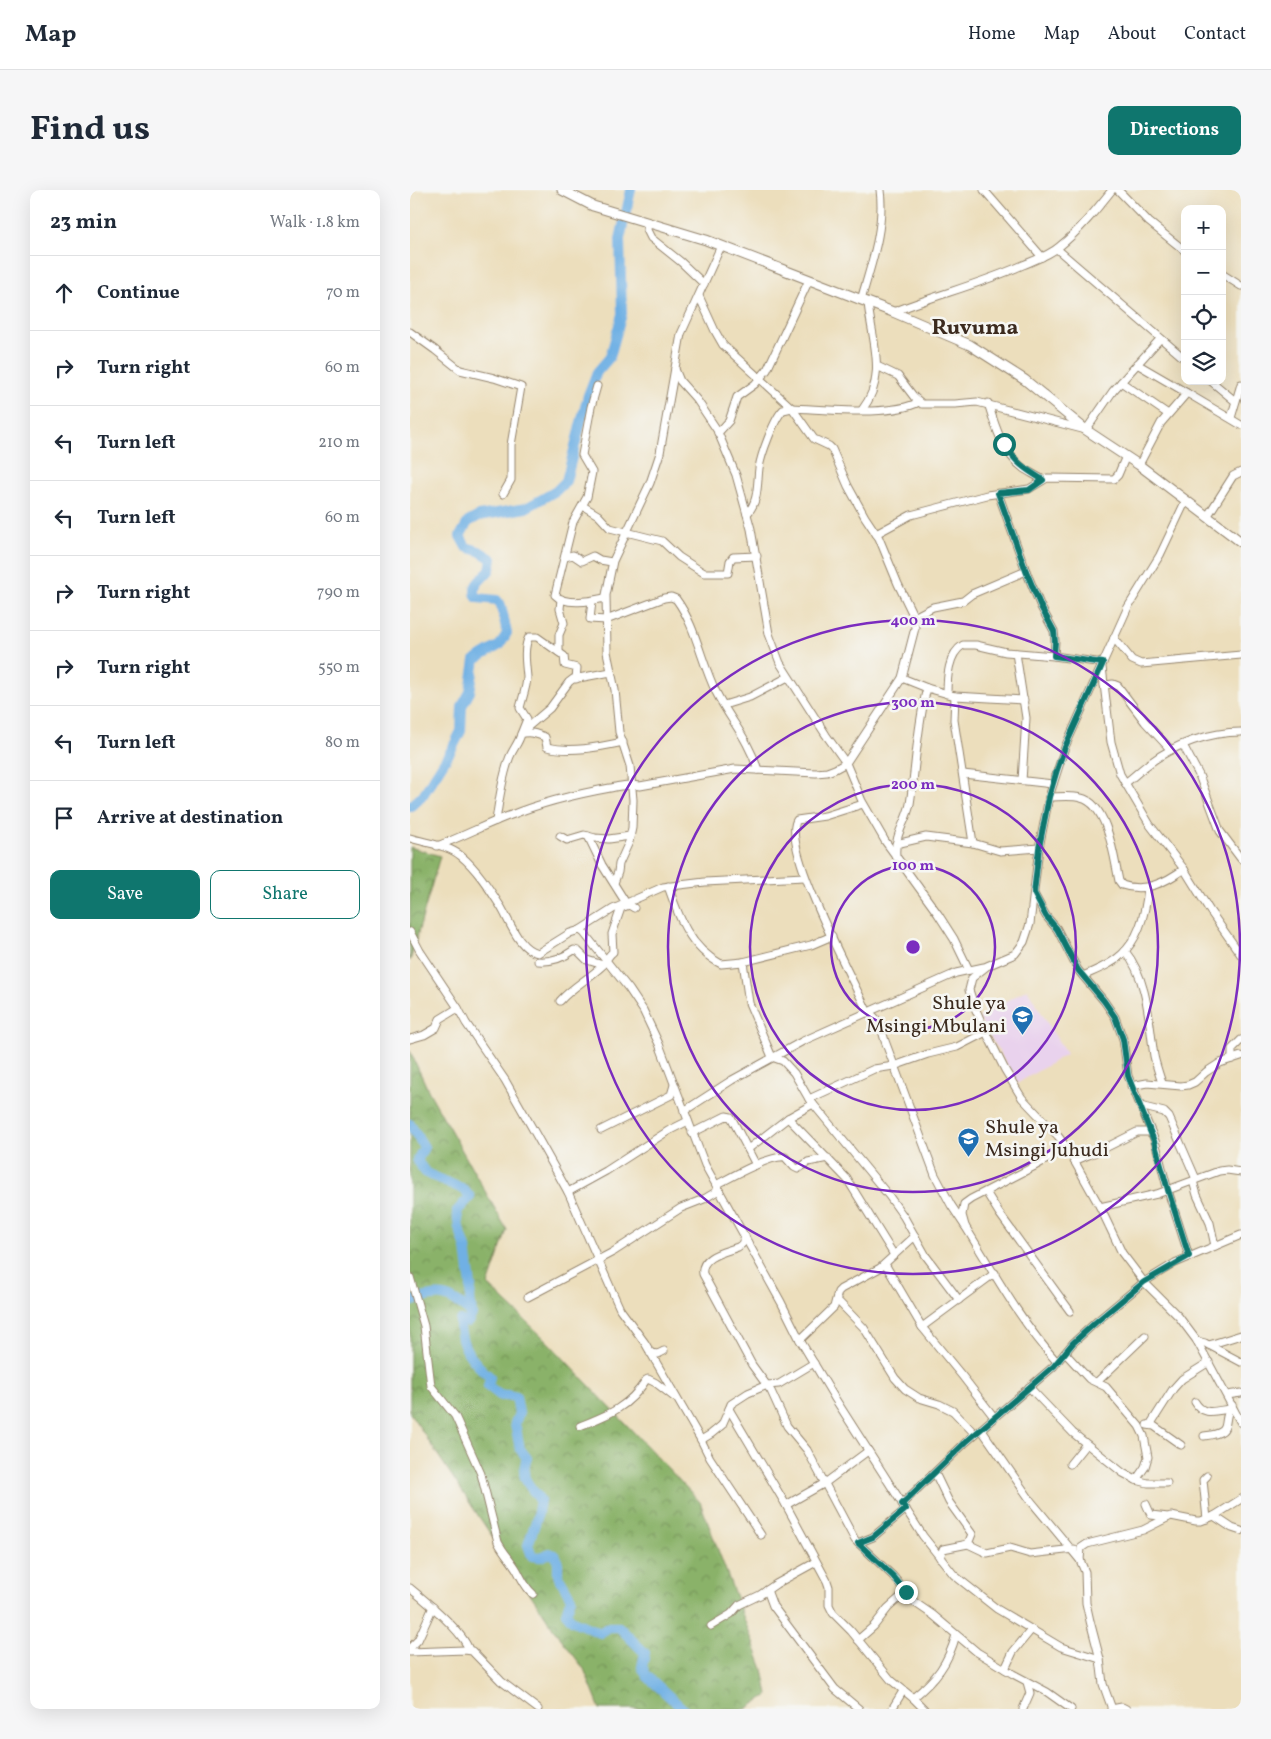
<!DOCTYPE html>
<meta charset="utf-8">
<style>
body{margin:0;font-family:Vollkorn,serif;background:#f6f6f7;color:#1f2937}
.controls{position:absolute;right:15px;top:15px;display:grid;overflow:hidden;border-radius:10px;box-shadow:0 5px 20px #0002}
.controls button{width:45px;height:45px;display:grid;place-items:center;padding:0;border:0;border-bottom:1px solid #e0e1e3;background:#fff;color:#1f2937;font:25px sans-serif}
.stop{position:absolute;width:15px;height:15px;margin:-11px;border:4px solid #0f766e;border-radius:50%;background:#fff}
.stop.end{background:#0f766e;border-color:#fff;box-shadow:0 1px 5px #0008}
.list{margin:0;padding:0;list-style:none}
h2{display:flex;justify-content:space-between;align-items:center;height:65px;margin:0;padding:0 20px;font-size:21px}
h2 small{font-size:16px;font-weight:400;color:#747a83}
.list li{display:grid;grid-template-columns:32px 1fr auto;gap:15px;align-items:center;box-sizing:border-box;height:75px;padding:0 20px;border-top:1px solid #e0e1e3}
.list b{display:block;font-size:19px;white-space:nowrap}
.list em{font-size:16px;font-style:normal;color:#747a83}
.actions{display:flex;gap:10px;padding:15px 20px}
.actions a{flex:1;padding:11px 0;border:1px solid #0f766e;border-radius:10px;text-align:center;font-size:18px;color:#0f766e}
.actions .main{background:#0f766e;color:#fff}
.icon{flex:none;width:28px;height:28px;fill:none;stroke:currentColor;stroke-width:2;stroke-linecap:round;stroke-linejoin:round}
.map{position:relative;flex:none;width:831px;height:1519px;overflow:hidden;border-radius:10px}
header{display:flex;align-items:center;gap:30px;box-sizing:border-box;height:70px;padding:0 25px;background:#fff;border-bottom:1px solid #e0e1e3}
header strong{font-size:24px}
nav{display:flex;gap:28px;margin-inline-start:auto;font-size:18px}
.intro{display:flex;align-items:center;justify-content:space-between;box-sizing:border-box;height:120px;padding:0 30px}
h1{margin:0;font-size:35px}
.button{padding:12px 22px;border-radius:10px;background:#0f766e;color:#fff;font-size:18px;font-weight:700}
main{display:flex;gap:30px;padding:0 30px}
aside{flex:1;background:#fff;border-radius:10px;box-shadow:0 5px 20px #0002}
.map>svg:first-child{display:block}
.built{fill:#e9d2ed}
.forest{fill:url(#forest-crowns);stroke:#626e44}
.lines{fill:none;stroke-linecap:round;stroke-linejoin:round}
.river{stroke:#70b0e4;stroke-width:10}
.minor-casing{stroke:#94846d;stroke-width:9}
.tertiary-casing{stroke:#94846d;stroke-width:11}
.minor{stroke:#fff;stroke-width:7}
.tertiary{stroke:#fff;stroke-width:9}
.route{stroke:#0f766e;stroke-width:6}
.ring{fill:none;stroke:#7b2cbf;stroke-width:2.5}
.labels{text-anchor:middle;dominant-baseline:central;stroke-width:5;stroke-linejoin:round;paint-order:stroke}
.poi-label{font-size:20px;fill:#3b2a1e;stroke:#f6f6f2;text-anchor:end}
.quarter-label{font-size:22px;font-weight:bold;fill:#3b2a1e;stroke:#f6f6f2}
.centre{fill:#7b2cbf;stroke:#f6f6f2;stroke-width:2.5}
.ring-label{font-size:15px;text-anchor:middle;font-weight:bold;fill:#7b2cbf;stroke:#f6f6f2;stroke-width:5;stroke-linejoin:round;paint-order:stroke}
</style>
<header>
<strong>Map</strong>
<nav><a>Home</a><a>Map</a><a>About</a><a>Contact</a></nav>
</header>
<div class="intro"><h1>Find us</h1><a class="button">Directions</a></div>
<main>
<aside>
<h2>23 min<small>Walk · 1.8 km</small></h2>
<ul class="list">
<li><svg class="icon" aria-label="ahead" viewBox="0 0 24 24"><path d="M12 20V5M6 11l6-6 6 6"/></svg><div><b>Continue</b></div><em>70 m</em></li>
<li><svg class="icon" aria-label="right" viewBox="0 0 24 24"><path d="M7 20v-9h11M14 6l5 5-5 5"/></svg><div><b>Turn right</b></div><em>60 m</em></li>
<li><svg class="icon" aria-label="left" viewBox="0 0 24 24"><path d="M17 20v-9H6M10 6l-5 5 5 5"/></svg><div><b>Turn left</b></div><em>210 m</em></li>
<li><svg class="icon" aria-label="left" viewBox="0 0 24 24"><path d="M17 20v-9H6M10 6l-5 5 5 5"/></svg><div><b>Turn left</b></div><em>60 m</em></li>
<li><svg class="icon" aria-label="right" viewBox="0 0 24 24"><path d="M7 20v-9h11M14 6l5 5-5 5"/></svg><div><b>Turn right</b></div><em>790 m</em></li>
<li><svg class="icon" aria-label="right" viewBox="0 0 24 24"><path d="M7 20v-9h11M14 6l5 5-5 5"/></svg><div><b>Turn right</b></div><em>550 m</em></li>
<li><svg class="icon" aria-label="left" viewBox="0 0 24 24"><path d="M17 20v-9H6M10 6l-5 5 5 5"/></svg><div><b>Turn left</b></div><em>80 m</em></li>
<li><svg class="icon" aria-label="arrive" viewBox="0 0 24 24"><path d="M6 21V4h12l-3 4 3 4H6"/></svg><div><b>Arrive at destination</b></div></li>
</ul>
<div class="actions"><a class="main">Save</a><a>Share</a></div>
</aside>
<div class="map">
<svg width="831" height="1519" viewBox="0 0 831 1519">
<defs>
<pattern id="forest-crowns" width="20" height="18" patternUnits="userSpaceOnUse" patternTransform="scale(1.25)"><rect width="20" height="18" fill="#8ab269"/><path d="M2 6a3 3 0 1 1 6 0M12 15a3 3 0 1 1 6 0" fill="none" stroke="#729156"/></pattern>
</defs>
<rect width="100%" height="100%" fill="#f6f6f2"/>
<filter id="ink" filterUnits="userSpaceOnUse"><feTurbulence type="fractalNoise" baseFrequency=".02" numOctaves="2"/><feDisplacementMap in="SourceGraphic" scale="10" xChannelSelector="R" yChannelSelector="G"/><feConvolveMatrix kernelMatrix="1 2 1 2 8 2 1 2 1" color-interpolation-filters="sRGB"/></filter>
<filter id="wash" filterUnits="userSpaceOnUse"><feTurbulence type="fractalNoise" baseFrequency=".0096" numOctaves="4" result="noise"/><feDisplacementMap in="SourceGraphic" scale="20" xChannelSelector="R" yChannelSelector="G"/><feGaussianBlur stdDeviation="1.12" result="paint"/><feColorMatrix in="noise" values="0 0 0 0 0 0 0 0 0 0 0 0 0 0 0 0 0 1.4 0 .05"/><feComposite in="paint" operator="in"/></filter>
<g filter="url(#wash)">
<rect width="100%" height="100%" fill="#ecdebc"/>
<path class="built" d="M617,799L656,864L608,893L569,828Z"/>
<g class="forest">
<path d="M0,657L30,666L0,771Z"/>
<path d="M0,861L19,902L97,1040L78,1095L137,1151L290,1312L353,1479L358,1505L336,1519H190L174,1479L143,1438L0,1223Z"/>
</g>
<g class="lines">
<g class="river">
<path d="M0,617L13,605L42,559L51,541L52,516L60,502L65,470L90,455L97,443L91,415L87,410L67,408C60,395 72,390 79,381C81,378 81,373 82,369L69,361L56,357L50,346L58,332L69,326L116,318L146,301L156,291L178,205L187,182L200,167L212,124L210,49L221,0"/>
<path d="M0,934L14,957L7,971L16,983L55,1000L60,1007L47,1021L49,1038L56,1058L61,1096L60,1109L62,1124"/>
<path d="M0,1112C30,1101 38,1103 62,1124L58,1132L50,1131C49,1156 62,1171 80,1187L78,1196L91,1206L97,1205L106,1207L109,1223L105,1233L110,1259L117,1268C109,1291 119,1293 130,1310L127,1328L118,1355L122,1366L130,1367L140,1363L146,1366L148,1373V1385L161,1408L156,1423L163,1431L190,1443L199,1437H209L235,1463L232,1477L237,1486L273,1519"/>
</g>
</g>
</g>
<g filter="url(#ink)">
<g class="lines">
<defs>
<g id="minor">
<path d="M574,0L632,67"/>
<path d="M708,0L739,32L775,61"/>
<path d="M238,33L237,40L241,48L271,72L294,94"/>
<path d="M647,59L775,169"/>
<path d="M812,84L831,96"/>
<path d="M451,110C461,75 475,37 470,0"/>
<path d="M483,122C526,105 570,94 613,75C625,70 640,65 650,56C670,40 686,20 702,0"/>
<path d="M0,142L25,160L50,180L84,188L111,197L101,255V290L93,304"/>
<path d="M727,174L777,203"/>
<path d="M467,176L488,186L504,207L512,214H545L567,212L676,240L703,201L750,149"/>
<path d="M265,179L270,191L287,210L307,240L326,285L341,339L359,444L370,473L416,545L436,573L452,611L475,651L528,724L544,749L559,780"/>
<path d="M801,191L825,211"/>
<path d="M711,192L758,224"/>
<path d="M187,196L181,217L172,265L182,282L177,307L163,332L145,405C155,416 181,411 195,408"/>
<path d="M578,213C585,236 593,263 613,278C619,282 627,286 633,290"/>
<path d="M452,220C478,186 462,152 458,113"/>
<path d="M821,228L831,194"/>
<path d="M308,243L319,231L327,207L345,194L357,180L399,90"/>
<path d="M729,275L751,233L777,203L831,235"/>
<path d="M588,303L616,381L631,417L644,441L645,451L644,466"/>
<path d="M776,310L750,365L718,417L655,557L639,607L629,658L620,734L614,752L605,764L577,776L562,788L559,800L565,818L574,838L595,880L612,908L648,946L657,958L690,1017L712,1063L734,1092L769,1127L787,1151L831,1233"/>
<path d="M173,316L188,325L200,338L252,351L269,367L294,383H318L320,371L323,367L347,366"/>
<path d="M337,324C349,311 347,294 349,278C351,265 364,229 373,220L382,218C415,219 481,227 509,212"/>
<path d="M797,327L823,286L831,282"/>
<path d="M466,344L501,325L577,305L619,299L637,288L704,289L708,285L716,266"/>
<path d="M155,367L163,365L172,371L183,366L190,370L202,372"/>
<path d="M182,411L180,429L196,430L254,408L261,407L266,409C286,436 291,472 306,502C320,530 338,548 348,580"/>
<path d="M504,427L523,417L553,411L562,404L616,381"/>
<path d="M704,448L722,470L731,474L831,465"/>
<path d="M149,462V445L154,433L150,419L151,409"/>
<path d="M606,463L616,528L612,591"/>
<path d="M692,477L701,552L710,584L740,635L774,679L800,721L831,765"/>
<path d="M492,488L517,498L545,506L614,510"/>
<path d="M694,495L703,494L708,496L735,532L761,560"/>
<path d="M537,504C537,488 538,464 553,455H566L596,462L644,466L693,473"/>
<path d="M545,506L544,530L563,653"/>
<path d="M314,515L340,507L378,487"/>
<path d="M114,540L140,518L159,492L163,489L201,482"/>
<path d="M111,544L117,529L110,518C112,509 117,496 117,487C116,475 113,458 119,447H127L154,466L155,475L167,478L166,489"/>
<path d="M773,555L789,585L810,641L831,669"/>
<path d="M553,584L643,594"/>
<path d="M715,593C724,587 731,579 740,573C765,554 800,542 831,542"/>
<path d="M639,607C649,607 661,605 671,608C698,614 704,668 709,691L712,695C735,703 756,692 774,679"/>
<path d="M453,614L415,626L387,630C370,655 444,792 458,823C471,829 471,838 475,851L525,985L541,1015L555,1036"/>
<path d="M86,631C89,609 92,589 99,569C102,560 109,553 111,544C119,541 127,544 135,547L137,557C161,563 189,557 213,552"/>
<path d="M150,646L157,650L174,645L185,648L199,649L220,646"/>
<path d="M178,646L192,675L216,713"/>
<path d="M0,648C16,653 38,655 51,666C67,679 80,700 91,717C100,732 109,760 128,763L160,743L170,740L174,743L219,799L233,820L249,854L295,975L371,1112L390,1150L424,1207L513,1346L544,1385L587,1419L651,1457L690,1469"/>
<path d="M486,654L516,647L563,653L590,661L629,658"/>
<path d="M27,656C52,647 76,634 101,625C133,612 167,604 200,598C211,596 219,594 230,596L325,579L406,583L417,582L425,579L436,573L492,488L505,438L504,427L488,394L469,348L455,327L438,296L422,259L419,256L404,249L382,218L313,155L305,141L289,106"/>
<path d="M486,666C484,644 496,633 500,614C506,575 507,536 517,498"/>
<path d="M204,693L208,682L209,674L219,652L222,638L223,610L220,576L209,542L205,500L197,462L196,405L203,371L240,293L250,263L271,144L311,56"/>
<path d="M258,696C269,728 280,758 311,774L333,772L401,755L422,746"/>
<path d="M624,704L636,726L647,739L668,780L694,811L705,827L713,849L718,886L745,951L758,1001L779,1066"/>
<path d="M170,740L203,719L253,697L295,692L394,687"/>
<path d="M0,742L10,761L48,818L56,833L95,890L125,943L158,1002L210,1119L235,1153L291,1250L300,1268L351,1345"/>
<path d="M715,761C738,789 739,832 744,866C746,875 749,884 752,893"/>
<path d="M128,771C142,772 153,768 164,760L168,761L177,770L193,775"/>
<path d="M333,772L339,813L362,867L373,871L384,883L399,909L479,1006L494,1027L516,1066L549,1110"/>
<path d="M673,786C686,780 701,775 711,765C730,748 736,721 738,697"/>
<path d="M150,811C161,798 178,789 191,777C196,773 197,766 203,762L202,744L211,718L219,715L224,718"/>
<path d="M0,849L14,845L26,838L30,829L48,818"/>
<path d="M822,869V859L831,850"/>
<path d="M721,896L737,893L771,896L778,895L785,892L796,882L810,873L831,866"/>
<path d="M399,909L464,879L484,876L518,864L547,857L576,842"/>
<path d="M730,916L754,922L759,927L786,989"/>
<path d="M274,921L322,890L393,851L546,783L574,777"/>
<path d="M378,928L437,989L484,1065"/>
<path d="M191,940L261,905L264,895"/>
<path d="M282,943L316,926L321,927L346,975"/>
<path d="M338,959L378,928L403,914"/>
<path d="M664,971L695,958L727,942H741"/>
<path d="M783,991L787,1005L800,1033L805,1056"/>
<path d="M306,995C321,987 360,965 375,967L384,977L388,979L398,972L418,968"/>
<path d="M158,1002L196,981L258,941L278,931"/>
<path d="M576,1002L589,1023L660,1121"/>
<path d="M690,1017L747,1004L809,981L817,980L831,982"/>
<path d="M335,1046L332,1054L328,1057C315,1062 290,1066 293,1084L342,1175L361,1201L377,1236L397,1260L445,1350L483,1386L504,1412L523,1425L567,1462L603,1484L637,1502L661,1519"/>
<path d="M475,1074L512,1137L553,1187L584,1227"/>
<path d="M0,1087L14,1136L21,1196L45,1226L71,1284L88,1352C93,1362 101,1370 107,1380C112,1389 115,1397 123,1404"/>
<path d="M118,1107L203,1062L271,1018L294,1009L309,1000"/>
<path d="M427,1110L454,1138L485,1188L495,1199L509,1208L529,1214L543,1221L565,1244"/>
<path d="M512,1137L585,1083"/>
<path d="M390,1150L424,1117L428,1102L431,1099L470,1078L505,1046"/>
<path d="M787,1151L795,1153L831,1172"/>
<path d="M799,1155L831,1145"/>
<path d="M240,1163L248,1164L254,1161"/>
<path d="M655,1163L679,1189L696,1197L729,1236L734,1246L738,1267L735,1277L726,1290"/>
<path d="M647,1172C610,1131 584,1083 555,1036L552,1025L554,1014L561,1009L623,977L657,958"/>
<path d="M404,1173L369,1194L357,1195L338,1203L321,1214L319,1219L376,1315L417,1391L419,1397V1415L423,1423L441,1441L481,1490L503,1508L514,1519"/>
<path d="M687,1192L735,1146"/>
<path d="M619,1197L663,1243L713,1283L726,1290L738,1293H757"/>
<path d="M817,1205L831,1203"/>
<path d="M785,1212C793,1226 805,1221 819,1219"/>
<path d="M737,1235L744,1236L771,1255"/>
<path d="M740,1235L763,1199L772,1189L799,1172"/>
<path d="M170,1236C198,1225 219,1217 236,1190L238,1189L246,1193L264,1207"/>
<path d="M571,1239L621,1311L670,1370"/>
<path d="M794,1246C827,1242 809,1233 822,1215"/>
<path d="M291,1250L301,1244L312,1235L319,1219"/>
<path d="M660,1274L676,1254"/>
<path d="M525,1283L539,1312L562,1344L558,1354"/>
<path d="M492,1314L556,1252L644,1176L663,1153L686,1132L734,1092L765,1073L831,1045"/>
<path d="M736,1314L741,1325L758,1327"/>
<path d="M376,1315L415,1293L458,1261"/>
<path d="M804,1326L822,1338L831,1341"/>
<path d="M797,1329L793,1290L797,1286"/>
<path d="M448,1353L463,1347L496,1319"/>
<path d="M530,1368L533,1359L558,1354L577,1363L600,1358L620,1364L664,1359"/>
<path d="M0,1398C16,1411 53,1441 59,1460"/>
<path d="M357,1400L363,1416L425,1499L449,1519"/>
<path d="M301,1436L321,1424L329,1415L350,1405L366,1394L406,1372"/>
<path d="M448,1450L464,1436L478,1418L496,1402"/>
<path d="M0,1458L8,1450L23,1417"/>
<path d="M0,1462L55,1460L62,1461L91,1491L128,1519"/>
<path d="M595,1479L603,1462L621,1440"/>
<path d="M503,1508C526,1489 538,1474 546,1445"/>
<path d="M482,1519L493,1501"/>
<path d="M613,1519L620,1503L617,1492"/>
<path d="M701,1519L712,1517L716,1519"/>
<path d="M702,1519L693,1494L690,1469L680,1431L676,1413L675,1382L670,1370L671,1358L677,1354L733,1340L761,1326L786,1331H791L804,1326L831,1309"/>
</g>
<path id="tertiary" d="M152,0L183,16L296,50L483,122L560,155L615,190L676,240L729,275L831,352"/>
</defs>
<use href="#minor" class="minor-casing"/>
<use href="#tertiary" class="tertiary-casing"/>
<use href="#minor" class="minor"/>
<use href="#tertiary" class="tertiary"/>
</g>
</g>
<g class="lines" filter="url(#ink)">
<path class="route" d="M496,1402L483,1386L448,1353L463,1347L496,1319L492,1314L556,1252L644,1176L663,1153L686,1132L734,1092L779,1066L758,1000L744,951L718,886L713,849L705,827L694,811L668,780L647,739L636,726L624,703L629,658L639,607L647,580L655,557L693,473L644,466L645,452L644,441L631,417L616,381L588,303L619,300L633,290C614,278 607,274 594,254"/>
</g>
<g class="ring">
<circle cx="503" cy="757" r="82"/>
<circle cx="503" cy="757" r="163"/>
<circle cx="503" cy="757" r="245"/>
<circle cx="503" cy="757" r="327"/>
</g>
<defs>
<symbol id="school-pin" viewBox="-11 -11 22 30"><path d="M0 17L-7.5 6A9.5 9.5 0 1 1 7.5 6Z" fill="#1f6fb2" stroke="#f6f6f2"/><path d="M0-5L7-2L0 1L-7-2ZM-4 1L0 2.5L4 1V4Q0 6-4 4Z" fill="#fff"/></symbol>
</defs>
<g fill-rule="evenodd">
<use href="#school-pin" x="600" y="814" width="25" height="34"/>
<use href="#school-pin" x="546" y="936" width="25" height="34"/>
</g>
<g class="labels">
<g class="poi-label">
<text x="596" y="814">Shule ya<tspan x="596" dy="23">Msingi Mbulani</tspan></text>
<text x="575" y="938" text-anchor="start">Shule ya<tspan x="575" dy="23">Msingi Juhudi</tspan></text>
</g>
<g class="quarter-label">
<text x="565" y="138">Ruvuma</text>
</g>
</g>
<circle cx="503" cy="757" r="8" class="centre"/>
<g class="ring-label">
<text x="503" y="435">400 m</text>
<text x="503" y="517">300 m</text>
<text x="503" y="599">200 m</text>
<text x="503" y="680">100 m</text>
</g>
</svg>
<div class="controls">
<button>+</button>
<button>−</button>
<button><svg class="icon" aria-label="locate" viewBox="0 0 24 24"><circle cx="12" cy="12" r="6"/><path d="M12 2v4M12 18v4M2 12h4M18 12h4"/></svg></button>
<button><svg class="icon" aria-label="layers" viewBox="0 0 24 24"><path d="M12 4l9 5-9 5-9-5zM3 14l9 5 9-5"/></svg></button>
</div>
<div class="stop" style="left:594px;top:254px"></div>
<div class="stop end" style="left:496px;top:1402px"></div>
</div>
</main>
